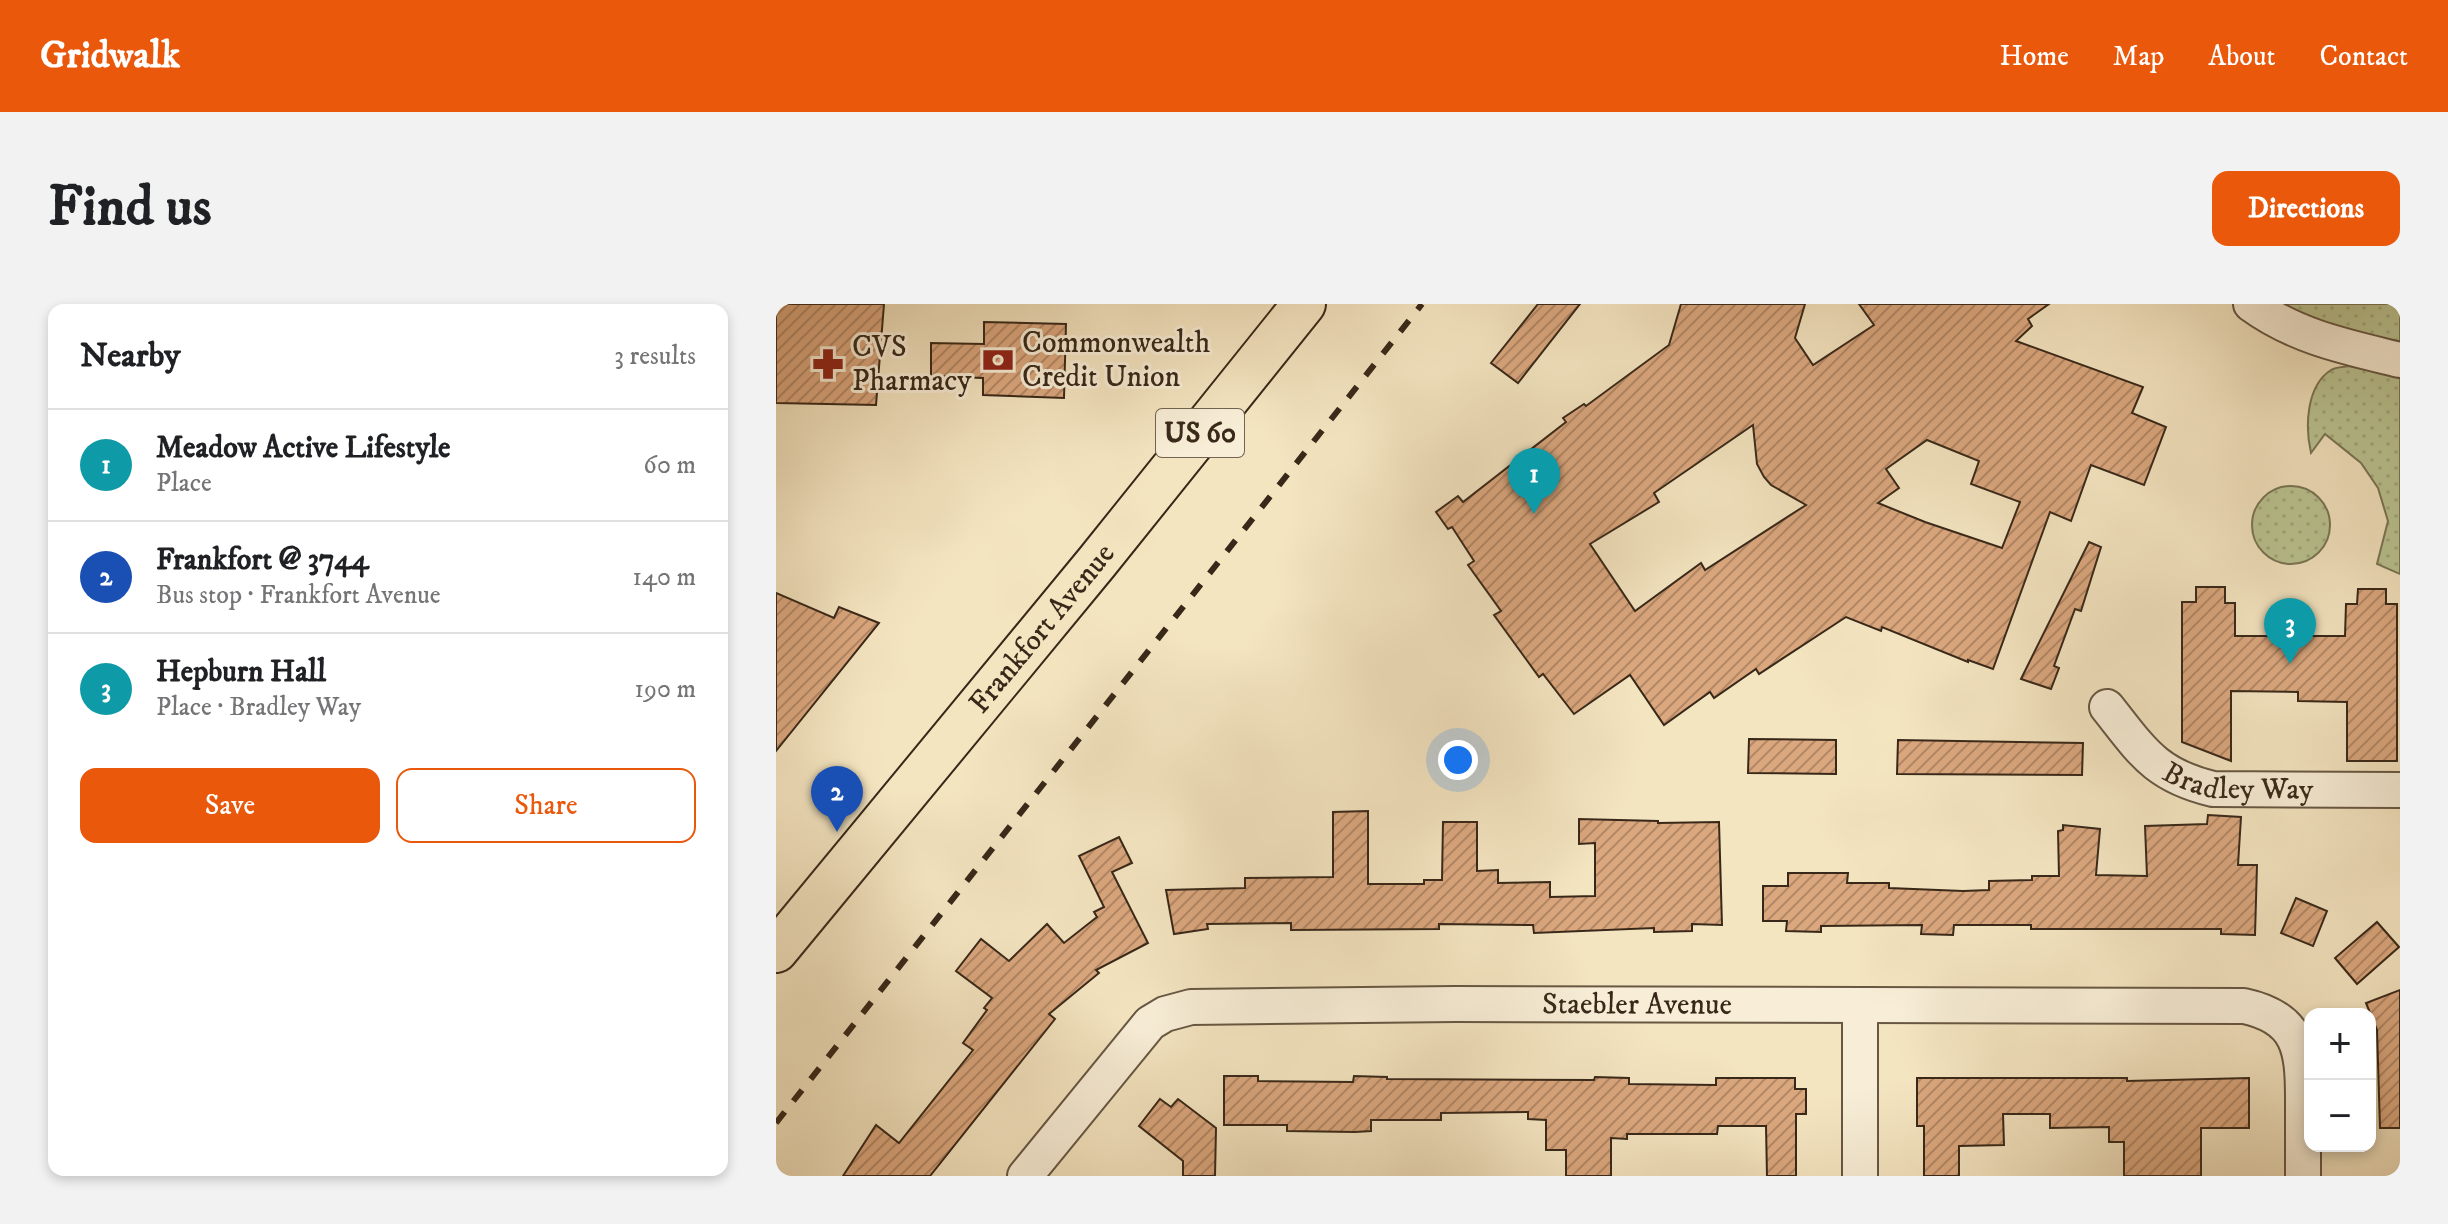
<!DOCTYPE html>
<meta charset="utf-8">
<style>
body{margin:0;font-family:"IM FELL DW Pica",serif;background:#f2f2f2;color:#202124}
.controls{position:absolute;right:24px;bottom:24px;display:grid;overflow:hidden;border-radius:16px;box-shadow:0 4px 12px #0003}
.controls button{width:72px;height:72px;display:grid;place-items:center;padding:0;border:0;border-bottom:2px solid #e0e0e0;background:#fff;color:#202124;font:40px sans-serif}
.you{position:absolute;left:682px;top:456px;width:28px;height:28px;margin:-20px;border:6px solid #fff;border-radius:50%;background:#1a73e8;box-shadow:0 0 0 12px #1a73e833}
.badge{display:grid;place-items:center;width:52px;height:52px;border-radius:50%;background:#ea580c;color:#fff;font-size:26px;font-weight:700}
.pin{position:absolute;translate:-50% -66px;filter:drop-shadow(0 2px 4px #0008)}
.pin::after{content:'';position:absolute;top:42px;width:28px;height:24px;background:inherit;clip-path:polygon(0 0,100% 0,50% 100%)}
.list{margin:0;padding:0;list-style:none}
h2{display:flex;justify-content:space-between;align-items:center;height:104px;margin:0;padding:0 32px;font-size:34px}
h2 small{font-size:26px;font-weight:400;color:#757577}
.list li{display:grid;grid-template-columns:52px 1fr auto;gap:24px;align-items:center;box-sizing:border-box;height:112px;padding:0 32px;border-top:2px solid #e0e0e0}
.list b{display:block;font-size:30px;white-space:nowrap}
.list p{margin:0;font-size:26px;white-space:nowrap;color:#757577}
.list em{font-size:26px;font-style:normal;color:#757577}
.actions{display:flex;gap:16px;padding:24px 32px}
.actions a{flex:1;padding:18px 0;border:2px solid #ea580c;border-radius:16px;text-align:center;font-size:28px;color:#ea580c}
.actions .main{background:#ea580c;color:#fff}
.map{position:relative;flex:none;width:1624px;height:872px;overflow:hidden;border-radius:16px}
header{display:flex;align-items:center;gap:48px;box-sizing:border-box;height:112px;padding:0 40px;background:#ea580c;color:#fff}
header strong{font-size:38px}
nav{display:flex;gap:44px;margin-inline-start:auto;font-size:28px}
.intro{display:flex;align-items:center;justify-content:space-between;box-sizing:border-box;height:192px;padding:0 48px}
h1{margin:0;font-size:56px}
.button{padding:20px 36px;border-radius:16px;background:#ea580c;color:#fff;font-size:28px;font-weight:700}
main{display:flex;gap:48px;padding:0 48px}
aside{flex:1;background:#fff;border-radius:16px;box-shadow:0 4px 12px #0003}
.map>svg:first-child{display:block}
.grass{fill:url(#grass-dots);stroke:#7a7656;stroke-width:2}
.building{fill:url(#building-hatch);stroke:#382819;stroke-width:2;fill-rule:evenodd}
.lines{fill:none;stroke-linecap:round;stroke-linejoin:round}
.minor-casing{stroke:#675743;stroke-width:38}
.major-casing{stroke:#382819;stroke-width:46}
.minor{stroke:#f8eed7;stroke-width:34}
.major{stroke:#f4e5c1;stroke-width:42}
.rail{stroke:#382819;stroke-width:6;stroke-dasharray:14 14;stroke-linecap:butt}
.labels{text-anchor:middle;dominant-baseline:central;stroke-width:6;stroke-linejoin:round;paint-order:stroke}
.shield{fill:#f8eed7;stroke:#726352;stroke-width:2}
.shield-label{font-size:28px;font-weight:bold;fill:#382819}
.poi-label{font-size:30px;fill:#382819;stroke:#f8eed7;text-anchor:start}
.street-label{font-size:30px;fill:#382819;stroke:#f8eed7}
</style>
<header>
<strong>Gridwalk</strong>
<nav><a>Home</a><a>Map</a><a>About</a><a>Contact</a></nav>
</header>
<div class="intro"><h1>Find us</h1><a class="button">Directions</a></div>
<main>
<aside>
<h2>Nearby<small>3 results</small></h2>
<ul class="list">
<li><span class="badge" style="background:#0f9aa8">1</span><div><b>Meadow Active Lifestyle</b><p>Place</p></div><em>60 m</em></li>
<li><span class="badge" style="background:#1a4fb4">2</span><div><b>Frankfort @ 3744</b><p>Bus stop · Frankfort Avenue</p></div><em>140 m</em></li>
<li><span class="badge" style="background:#0f9aa8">3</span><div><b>Hepburn Hall</b><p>Place · Bradley Way</p></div><em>190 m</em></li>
</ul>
<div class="actions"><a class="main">Save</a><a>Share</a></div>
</aside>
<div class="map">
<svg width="1624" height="872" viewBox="0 0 1624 872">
<defs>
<pattern id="grass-dots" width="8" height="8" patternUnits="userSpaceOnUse" patternTransform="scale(2)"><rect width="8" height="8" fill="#bbc593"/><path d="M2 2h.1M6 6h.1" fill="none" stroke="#a2a97e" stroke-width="1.8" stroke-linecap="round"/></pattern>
<pattern id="building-hatch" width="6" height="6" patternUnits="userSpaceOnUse" patternTransform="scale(2)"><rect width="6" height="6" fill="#dba77e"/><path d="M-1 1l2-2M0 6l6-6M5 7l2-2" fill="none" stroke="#b38866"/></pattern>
</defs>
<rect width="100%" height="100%" fill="#f4e5c1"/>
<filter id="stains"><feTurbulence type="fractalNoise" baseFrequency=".0025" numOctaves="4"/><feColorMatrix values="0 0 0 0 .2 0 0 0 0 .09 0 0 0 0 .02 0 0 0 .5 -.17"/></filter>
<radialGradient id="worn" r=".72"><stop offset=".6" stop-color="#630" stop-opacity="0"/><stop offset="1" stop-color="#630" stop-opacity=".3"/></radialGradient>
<g class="grass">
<path d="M1495,0H1624V45Z"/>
<path d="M1573,62L1624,73V270L1601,260L1612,217L1602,184L1585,159L1549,130L1535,149C1529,123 1530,82 1555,66C1559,63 1567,63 1573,62Z"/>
<circle cx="1515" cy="221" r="39"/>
</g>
<g class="building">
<path d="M0,0H108L100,101L0,99Z"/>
<path d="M762,0H804L742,79L715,59Z"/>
<path d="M905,0H1029L1019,34L1037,61L1098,21L1083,0H1273L1252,15L1256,22L1240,37L1367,83L1356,109L1390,123L1368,181L1315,161L1295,217L1274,208L1217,365L1192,356V358L1106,323L1105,327L1070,313L983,370L980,365L938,394L934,388L888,421L854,371L798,410L767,370L763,373L718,311L725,307L692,261L698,257L676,223L672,225L660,208L682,192L687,198L790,118L787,114L808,100L810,102L893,41ZM977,121L981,160L988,173L995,181L1030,201L929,266L925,259L859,307L814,240L883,198L878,189ZM1151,136L1203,157L1195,180L1244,198L1226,244L1149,218L1102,199L1123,184L1110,165Z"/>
<path d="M208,18L290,20L288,94L207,91V74L155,72V39L208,40Z"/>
<path d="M1313,238L1325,243L1305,307L1299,305L1278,362L1283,364L1275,385L1245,375Z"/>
<path d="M1420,283H1449V299H1459V332H1503L1504,324H1525L1526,332H1569L1570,300H1581L1582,285H1610V300H1621V457H1571V398L1522,397V388L1455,387V457L1406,438V298H1420Z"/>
<path d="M0,289L58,314L63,303L103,319L0,447Z"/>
<path d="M973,435L1060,436V470L972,469Z"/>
<path d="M1122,436L1307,439L1306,471L1121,470Z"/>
<path d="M592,507V580H648V576H666L667,518H701V567L722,566V579L774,578V593L819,592V539L803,540V515L882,517V519L943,518L946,621L916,620V627L878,628V624L758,629L757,621L663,620V625L515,626V619L431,620L432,625L398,630L390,586L469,584V574L557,573V508Z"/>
<path d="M1432,511L1465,513L1462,561H1481L1479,631L1445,630V625H1255V621H1178L1177,631L1145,630L1146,621L1045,622V628L1010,627L1011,617H987V582H1012V569H1072L1071,579H1113V584L1187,587L1213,586V577L1256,576V572H1283L1282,527L1287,526V521L1324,525L1320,571L1371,572L1369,522L1431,520Z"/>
<path d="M343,533L356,559L336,568L372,639L320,666L323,669L273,710L279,715L154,872H67L100,821L123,839L197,746L187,739L211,706L208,704L216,694L180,667L205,635L233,657L271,620L288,639L321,613L318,608L328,603L303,552Z"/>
<path d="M1520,594L1551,607L1537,642L1505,629Z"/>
<path d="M1601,618L1623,643L1581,680L1559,654Z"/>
<path d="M1624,686V824H1604L1601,726L1590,699Z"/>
<path d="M448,772H482V777L577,778L578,772L611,773V775L818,776L819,773L853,774V780L940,781V774H1019V785H1030V810H1020V872H991L990,822H942L941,830H851V835L835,834V872H790V846H770V816L752,815V808L665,809V816H595V827L579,828L511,827V821H448Z"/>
<path d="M1141,774H1351V777L1473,774V824H1425V872H1348V838H1333V823L1274,824V810H1227L1228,841L1183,842V872H1148V822H1141Z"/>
<path d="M384,795L395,803L402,795L440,824L439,872H407V857L363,822Z"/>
</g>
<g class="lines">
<defs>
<g id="minor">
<path d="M1475,0C1520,33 1571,43 1624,56"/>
<path id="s1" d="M1331,403C1366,447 1379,471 1437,485L1624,486"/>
<path id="s2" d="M249,872L374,719L389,710L415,703L679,700L1468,702C1524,714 1527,746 1527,796C1527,822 1527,847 1527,872"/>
<path d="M1084,872V702"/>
</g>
<g id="major">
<path id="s3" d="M0,647L321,258L528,0"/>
</g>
</defs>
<use href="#minor" class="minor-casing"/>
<use href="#major" class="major-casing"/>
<use href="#minor" class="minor"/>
<use href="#major" class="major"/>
<path class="rail" d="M0,819L646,0"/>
</g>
<defs>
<symbol id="bank-bare" viewBox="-9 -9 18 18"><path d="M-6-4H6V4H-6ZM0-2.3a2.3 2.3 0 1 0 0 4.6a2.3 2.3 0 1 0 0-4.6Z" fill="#8f2418" stroke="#f8eed7" stroke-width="2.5" paint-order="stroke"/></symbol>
<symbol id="pharmacy-bare" viewBox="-9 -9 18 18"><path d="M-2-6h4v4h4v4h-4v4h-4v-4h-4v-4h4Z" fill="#8f2418" stroke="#f8eed7" stroke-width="2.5" paint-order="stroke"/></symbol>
</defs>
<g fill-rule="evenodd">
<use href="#bank-bare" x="200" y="34" width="44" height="44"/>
<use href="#pharmacy-bare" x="30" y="38" width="44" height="44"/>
</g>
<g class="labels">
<rect class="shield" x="380" y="105" width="88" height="48" rx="6"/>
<g class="shield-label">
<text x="424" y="129">US 60</text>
</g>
<g class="poi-label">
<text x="246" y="39">Commonwealth<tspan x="246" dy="34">Credit Union</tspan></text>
<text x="76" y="43">CVS<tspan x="76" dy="34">Pharmacy</tspan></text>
</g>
<g class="street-label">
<text stroke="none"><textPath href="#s3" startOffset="418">Frankfort Avenue</textPath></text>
<text stroke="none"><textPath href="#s1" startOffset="162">Bradley Way</textPath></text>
<text stroke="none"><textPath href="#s2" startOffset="688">Staebler Avenue</textPath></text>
</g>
</g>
<rect width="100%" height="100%" filter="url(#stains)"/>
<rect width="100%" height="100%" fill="url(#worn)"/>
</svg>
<div class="controls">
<button>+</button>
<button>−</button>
</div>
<div class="you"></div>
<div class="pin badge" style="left:758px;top:210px;background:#0f9aa8">1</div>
<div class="pin badge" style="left:61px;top:528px;background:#1a4fb4">2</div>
<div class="pin badge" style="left:1514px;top:360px;background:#0f9aa8">3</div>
</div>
</main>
